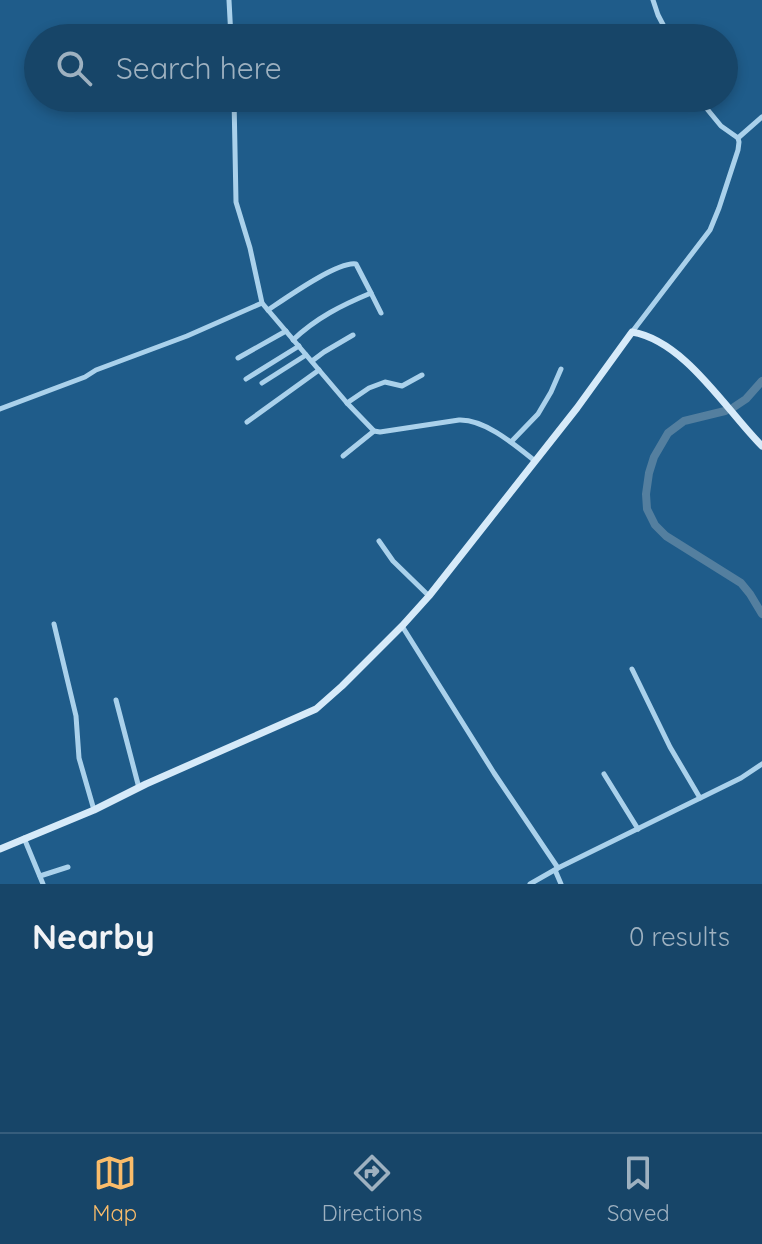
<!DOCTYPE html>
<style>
body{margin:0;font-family:Quicksand,sans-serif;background:#204c6e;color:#f1f3f6}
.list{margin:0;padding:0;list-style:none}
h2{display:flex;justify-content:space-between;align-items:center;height:104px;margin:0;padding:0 32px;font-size:34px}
h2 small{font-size:26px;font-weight:400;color:#9eb1c0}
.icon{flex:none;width:44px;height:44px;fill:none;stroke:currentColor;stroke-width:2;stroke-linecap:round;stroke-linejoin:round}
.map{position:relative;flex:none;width:762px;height:884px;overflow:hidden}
.search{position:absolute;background:#174568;box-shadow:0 4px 12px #0003;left:24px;right:24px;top:24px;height:88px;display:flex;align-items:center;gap:20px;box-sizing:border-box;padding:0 28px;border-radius:44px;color:#9eb1c0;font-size:30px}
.sheet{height:248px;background:#174568}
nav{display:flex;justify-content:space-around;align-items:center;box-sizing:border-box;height:112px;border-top:2px solid #365d7c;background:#174568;font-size:22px;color:#9eb1c0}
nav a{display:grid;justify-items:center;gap:4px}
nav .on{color:#fabc6a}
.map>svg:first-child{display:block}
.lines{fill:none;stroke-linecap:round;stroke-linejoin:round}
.river{stroke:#547f9f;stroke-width:8}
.minor{stroke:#aad1eb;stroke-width:5}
.secondary{stroke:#d6eaf9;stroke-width:7}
</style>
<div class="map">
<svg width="762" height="884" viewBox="0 0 762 884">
<rect width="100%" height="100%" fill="#1f5c8a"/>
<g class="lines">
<g class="river">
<path d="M734,407L746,399L762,381"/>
<path d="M725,411L684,421L668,433L654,457L649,473L646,494L647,509L655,525L666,536L741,583L750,594L762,614"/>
</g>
<g class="minor">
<path d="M229,0L231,38"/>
<path d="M653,0L658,15L670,38"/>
<path d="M234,98L236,202L250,248L262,303L347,403L374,431L380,432L459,420C485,419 515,445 535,461"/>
<path d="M738,138L762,117"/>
<path d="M371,293L381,313"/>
<path d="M268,310C286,298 338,261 356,264L371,293C342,305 316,318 293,340"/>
<path d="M632,332L710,230L719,208L738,150L739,142L738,138L721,126L698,98"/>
<path d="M238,358L286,331"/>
<path d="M312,361L324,352L353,335"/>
<path d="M246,379L299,346"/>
<path d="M262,383L306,355"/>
<path d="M347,403L369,388L385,382L402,386L422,375"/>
<path d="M0,409L85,377L96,370L187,336L262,303"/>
<path d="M247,422L319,370"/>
<path d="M511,442L538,414L551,392L561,369"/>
<path d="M343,456L374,431"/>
<path d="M379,541L393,561L429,596"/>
<path d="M54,624L76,716L79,758L94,810"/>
<path d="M402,626L494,773L558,868"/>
<path d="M632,669L670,747L700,798"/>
<path d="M116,700L139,788"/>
<path d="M604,774L638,829"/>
<path d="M24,838L43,884"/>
<path d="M555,870L561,884"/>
<path d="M40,876L68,867"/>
<path d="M530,884L558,868L741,778L762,764"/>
</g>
<path class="secondary" d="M0,849L94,810L146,784L316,709L342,686L402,626L429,596L577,408L632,332C685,341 726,410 762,446"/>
</g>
</svg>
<div class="search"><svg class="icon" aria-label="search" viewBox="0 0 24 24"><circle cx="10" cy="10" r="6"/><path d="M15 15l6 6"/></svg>Search here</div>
</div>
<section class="sheet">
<h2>Nearby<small>0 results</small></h2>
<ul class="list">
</ul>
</section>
<nav>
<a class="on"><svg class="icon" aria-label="map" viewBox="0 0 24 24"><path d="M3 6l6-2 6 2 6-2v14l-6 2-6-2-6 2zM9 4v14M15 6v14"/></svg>Map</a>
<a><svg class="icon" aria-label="directions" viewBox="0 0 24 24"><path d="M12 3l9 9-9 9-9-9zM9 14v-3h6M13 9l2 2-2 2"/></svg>Directions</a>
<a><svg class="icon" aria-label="saved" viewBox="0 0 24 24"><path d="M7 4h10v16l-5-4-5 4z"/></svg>Saved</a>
</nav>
